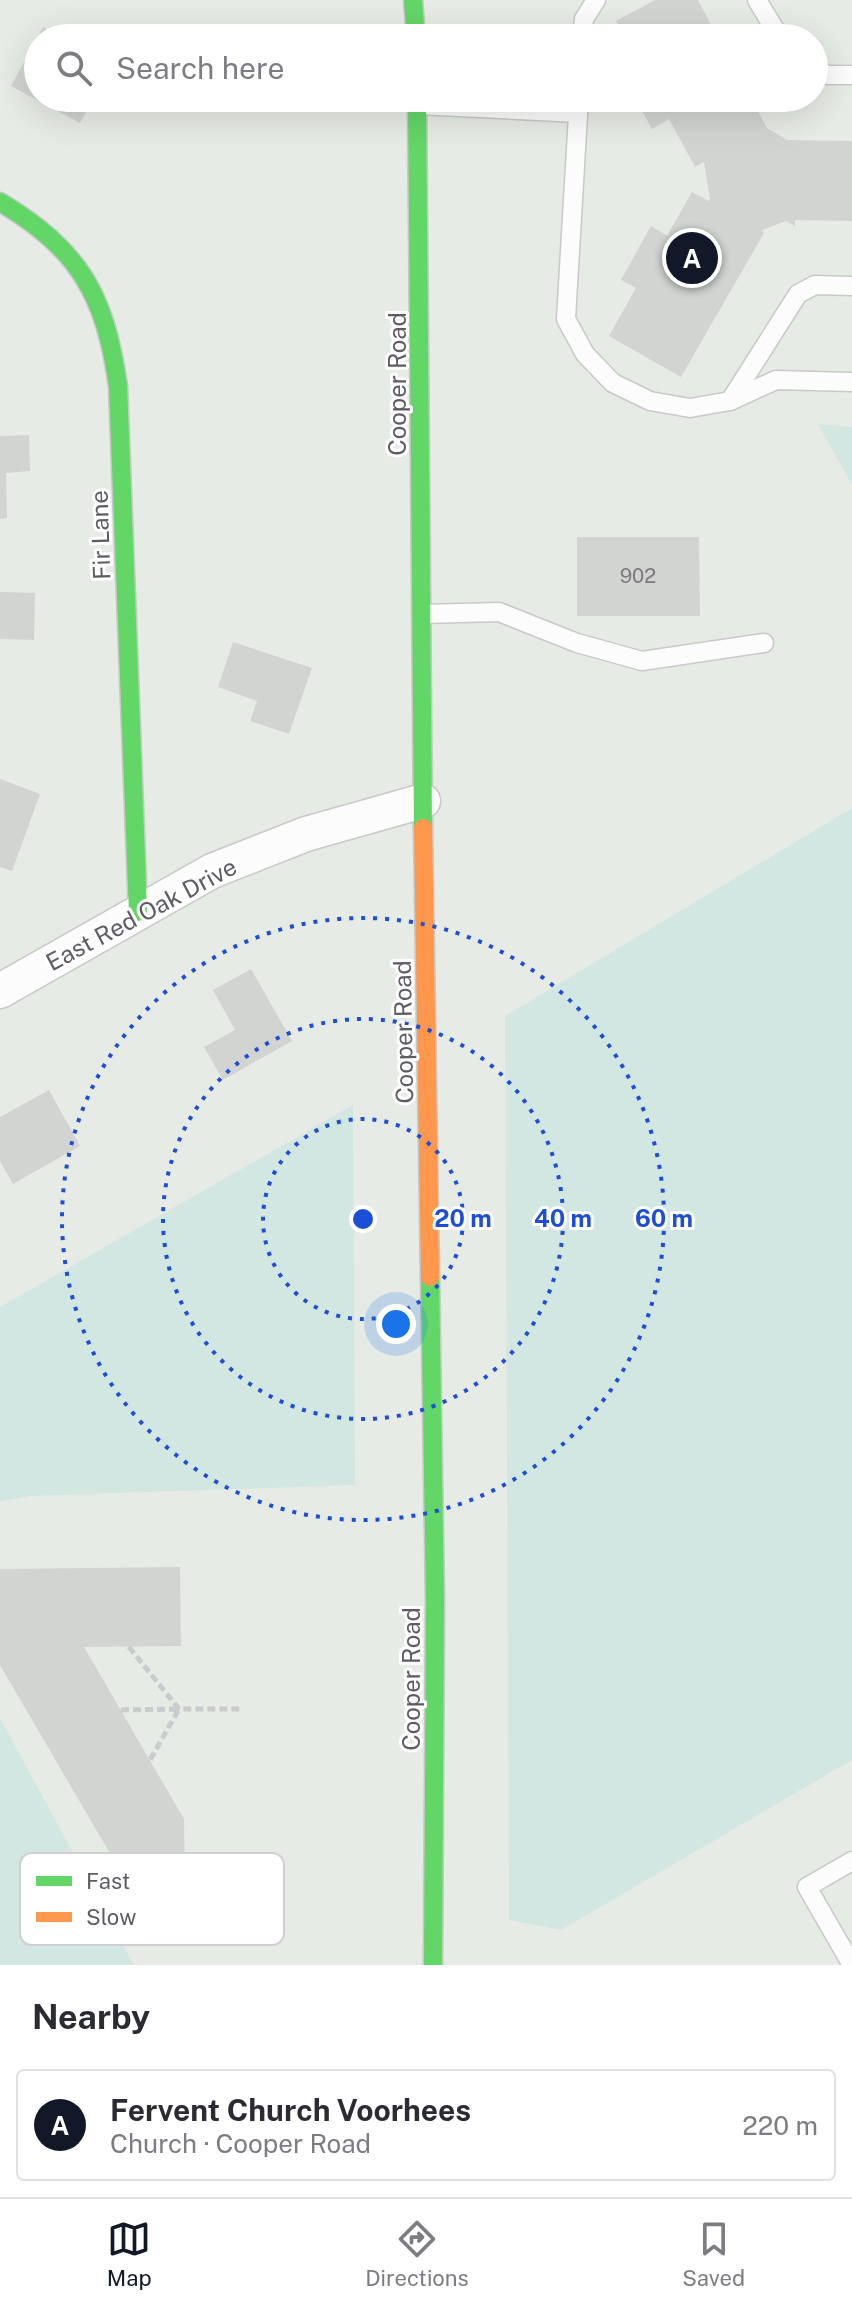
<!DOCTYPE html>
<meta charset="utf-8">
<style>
body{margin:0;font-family:"Public Sans",sans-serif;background:#f7f7f7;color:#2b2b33}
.you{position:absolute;left:396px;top:1324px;width:28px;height:28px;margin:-20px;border:6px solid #fff;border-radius:50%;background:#1a73e8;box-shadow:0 0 0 12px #1a73e833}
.badge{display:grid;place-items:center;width:52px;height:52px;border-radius:50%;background:#111827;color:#fff;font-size:26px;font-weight:700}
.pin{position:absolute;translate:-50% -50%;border:4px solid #fff;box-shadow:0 2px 8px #0006}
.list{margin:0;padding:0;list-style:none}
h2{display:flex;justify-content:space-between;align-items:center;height:104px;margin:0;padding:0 32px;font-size:34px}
h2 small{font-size:26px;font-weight:400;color:#7c7c81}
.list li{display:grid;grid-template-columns:52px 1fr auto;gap:24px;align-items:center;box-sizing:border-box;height:112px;margin:0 16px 16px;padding:0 16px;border:2px solid #e1e1e2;border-radius:8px}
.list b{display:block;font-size:30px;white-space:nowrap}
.list p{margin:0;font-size:26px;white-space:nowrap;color:#7c7c81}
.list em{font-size:26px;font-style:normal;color:#7c7c81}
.icon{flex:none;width:44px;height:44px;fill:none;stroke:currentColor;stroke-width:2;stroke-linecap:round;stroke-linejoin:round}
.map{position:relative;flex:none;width:852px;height:1965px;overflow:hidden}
.search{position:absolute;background:#fff;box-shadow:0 8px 32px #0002;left:24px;right:24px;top:24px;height:88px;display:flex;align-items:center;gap:20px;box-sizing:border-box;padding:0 28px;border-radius:44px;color:#7c7c81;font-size:30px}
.sheet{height:232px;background:#fff}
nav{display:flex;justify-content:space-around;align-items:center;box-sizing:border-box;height:112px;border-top:2px solid #e1e1e2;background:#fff;font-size:22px;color:#7c7c81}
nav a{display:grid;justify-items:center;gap:4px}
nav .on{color:#111827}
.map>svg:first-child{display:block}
.green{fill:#d2e7e2}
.building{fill:#d1d4d0}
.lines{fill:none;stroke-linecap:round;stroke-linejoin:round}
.lane-casing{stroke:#c8c9c8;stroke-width:21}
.street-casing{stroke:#c8c9c8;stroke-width:37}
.fast-casing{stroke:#c6c8c6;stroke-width:21}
.slow-casing{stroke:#c6c8c6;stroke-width:21}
.path{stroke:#c9ccce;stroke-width:5;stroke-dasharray:8 4;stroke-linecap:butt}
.lane{stroke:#fbfcfb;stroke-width:18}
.street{stroke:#fbfcfb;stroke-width:34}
.fast{stroke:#63d668;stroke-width:18}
.slow{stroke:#ff974d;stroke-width:18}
.ring{fill:none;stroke:#1d4ed8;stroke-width:4;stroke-dasharray:4 8}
.labels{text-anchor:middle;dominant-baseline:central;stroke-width:6;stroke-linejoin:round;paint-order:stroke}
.number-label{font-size:20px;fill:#7c7a7f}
.street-label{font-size:24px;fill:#5f5b63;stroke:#fff}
.key{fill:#fff;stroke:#cfced0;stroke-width:2}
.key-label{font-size:22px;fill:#5f5b63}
.centre{fill:#1d4ed8;stroke:#fff;stroke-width:4}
.ring-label{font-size:24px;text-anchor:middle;font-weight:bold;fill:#1d4ed8;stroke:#fff;stroke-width:6;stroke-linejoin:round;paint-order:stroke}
</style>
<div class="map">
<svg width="852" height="1965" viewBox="0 0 852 1965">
<rect width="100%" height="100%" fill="#e7ebe5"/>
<g class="green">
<path d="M818,424L852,427V485Z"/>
<path d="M852,808V1760L561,1930L509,1920L505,1016Z"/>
<path d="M353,1105L355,1485L31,1496L0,1501V1307Z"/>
<path d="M0,1718L134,1965H0Z"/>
</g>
<g class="building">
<path d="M655,0H698L718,38H625L616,21Z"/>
<path d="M43,27L63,38H38V98H94L80,123L11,86Z"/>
<path d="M635,98H751L767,128L787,140L852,141V221L795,220V226L786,221L762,230L764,233L681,377L609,336L636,288L621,280L651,226L667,236L692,192L709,201L710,199L704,162L695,167L669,119L652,129Z"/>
<path d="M29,435L30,471L6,473L7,518L0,519V436Z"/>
<path d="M577,537H699L700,616H577Z"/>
<path d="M0,592L35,593L34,640L0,639Z"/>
<path d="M233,642L312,668L289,734L250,721L257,701L218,687Z"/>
<path d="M0,779L40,794L12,871L0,867Z"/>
<path d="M251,969L292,1041L223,1080L204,1047L235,1030L213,990Z"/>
<path d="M49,1090L80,1146L13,1184L0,1161V1117Z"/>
<path d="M180,1567L181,1646L84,1647L184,1819L186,1946H164L0,1665V1569Z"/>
</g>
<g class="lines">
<defs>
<g id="lane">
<path d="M757,0L780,38"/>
<path d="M582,38L584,19L596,0"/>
<path d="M814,69L828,75H852"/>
<path d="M579,98L566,319L585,354L613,383L650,401L690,408L730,401L776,380L852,382"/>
<path d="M418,105L578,113"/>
<path d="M730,401L798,294L815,285L852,286"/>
<path d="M422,614L499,612L577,643L642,661L764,643"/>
<path d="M852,1861L807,1887L852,1965"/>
</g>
<path id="street" d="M0,991L212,871L306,834L423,801"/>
<g id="fast">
<path d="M413,0L416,38"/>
<path d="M417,98L423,828"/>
<path d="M0,202C80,250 105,295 118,386L138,912"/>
<path d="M430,1277L435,1601L433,1965"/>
</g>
<path id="slow" d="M423,828L430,1277"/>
</defs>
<use href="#lane" class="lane-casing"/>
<use href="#street" class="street-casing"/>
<use href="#fast" class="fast-casing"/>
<use href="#slow" class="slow-casing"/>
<g class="path">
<path d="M129,1647L179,1709H241"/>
<path d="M121,1710L179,1709L150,1760"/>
</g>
<use href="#lane" class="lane"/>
<use href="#street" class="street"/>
<use href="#fast" class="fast"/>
<use href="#slow" class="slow"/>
</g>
<g class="ring">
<circle cx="363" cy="1219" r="100"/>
<circle cx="363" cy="1219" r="200"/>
<circle cx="363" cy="1219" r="301"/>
</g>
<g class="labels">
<g class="number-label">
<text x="638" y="576">902</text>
</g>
<g class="street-label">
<text transform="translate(397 384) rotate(-90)">Cooper Road</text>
<text transform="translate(100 535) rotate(-92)">Fir Lane</text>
<text transform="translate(141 914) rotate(-28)">East Red Oak Drive</text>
<text transform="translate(403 1032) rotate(-91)">Cooper Road</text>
<text transform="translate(411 1679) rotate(-90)">Cooper Road</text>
</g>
</g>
<rect x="20" y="1853" width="264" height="92" rx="12" class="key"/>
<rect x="36" y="1876" width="36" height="10" fill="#63d668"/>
<rect x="36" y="1912" width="36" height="10" fill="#ff974d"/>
<g class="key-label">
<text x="86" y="1889">Fast</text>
<text x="86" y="1925">Slow</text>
</g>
<circle cx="363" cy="1219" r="12" class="centre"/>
<g class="ring-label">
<text x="463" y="1227">20 m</text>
<text x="563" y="1227">40 m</text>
<text x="664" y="1227">60 m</text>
</g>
</svg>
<div class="you"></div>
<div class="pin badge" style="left:692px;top:258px">A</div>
<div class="search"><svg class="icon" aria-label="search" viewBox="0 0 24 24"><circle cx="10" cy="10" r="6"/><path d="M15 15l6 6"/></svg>Search here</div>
</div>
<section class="sheet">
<h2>Nearby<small></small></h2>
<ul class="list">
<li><span class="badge">A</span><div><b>Fervent Church Voorhees</b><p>Church · Cooper Road</p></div><em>220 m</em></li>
</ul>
</section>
<nav>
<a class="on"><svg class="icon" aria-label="map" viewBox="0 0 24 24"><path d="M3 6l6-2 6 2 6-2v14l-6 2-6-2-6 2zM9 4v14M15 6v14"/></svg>Map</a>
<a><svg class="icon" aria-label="directions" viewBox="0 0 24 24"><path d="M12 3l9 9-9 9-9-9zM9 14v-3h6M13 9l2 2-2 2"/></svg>Directions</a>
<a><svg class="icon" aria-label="saved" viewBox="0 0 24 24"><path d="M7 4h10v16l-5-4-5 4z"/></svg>Saved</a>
</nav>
